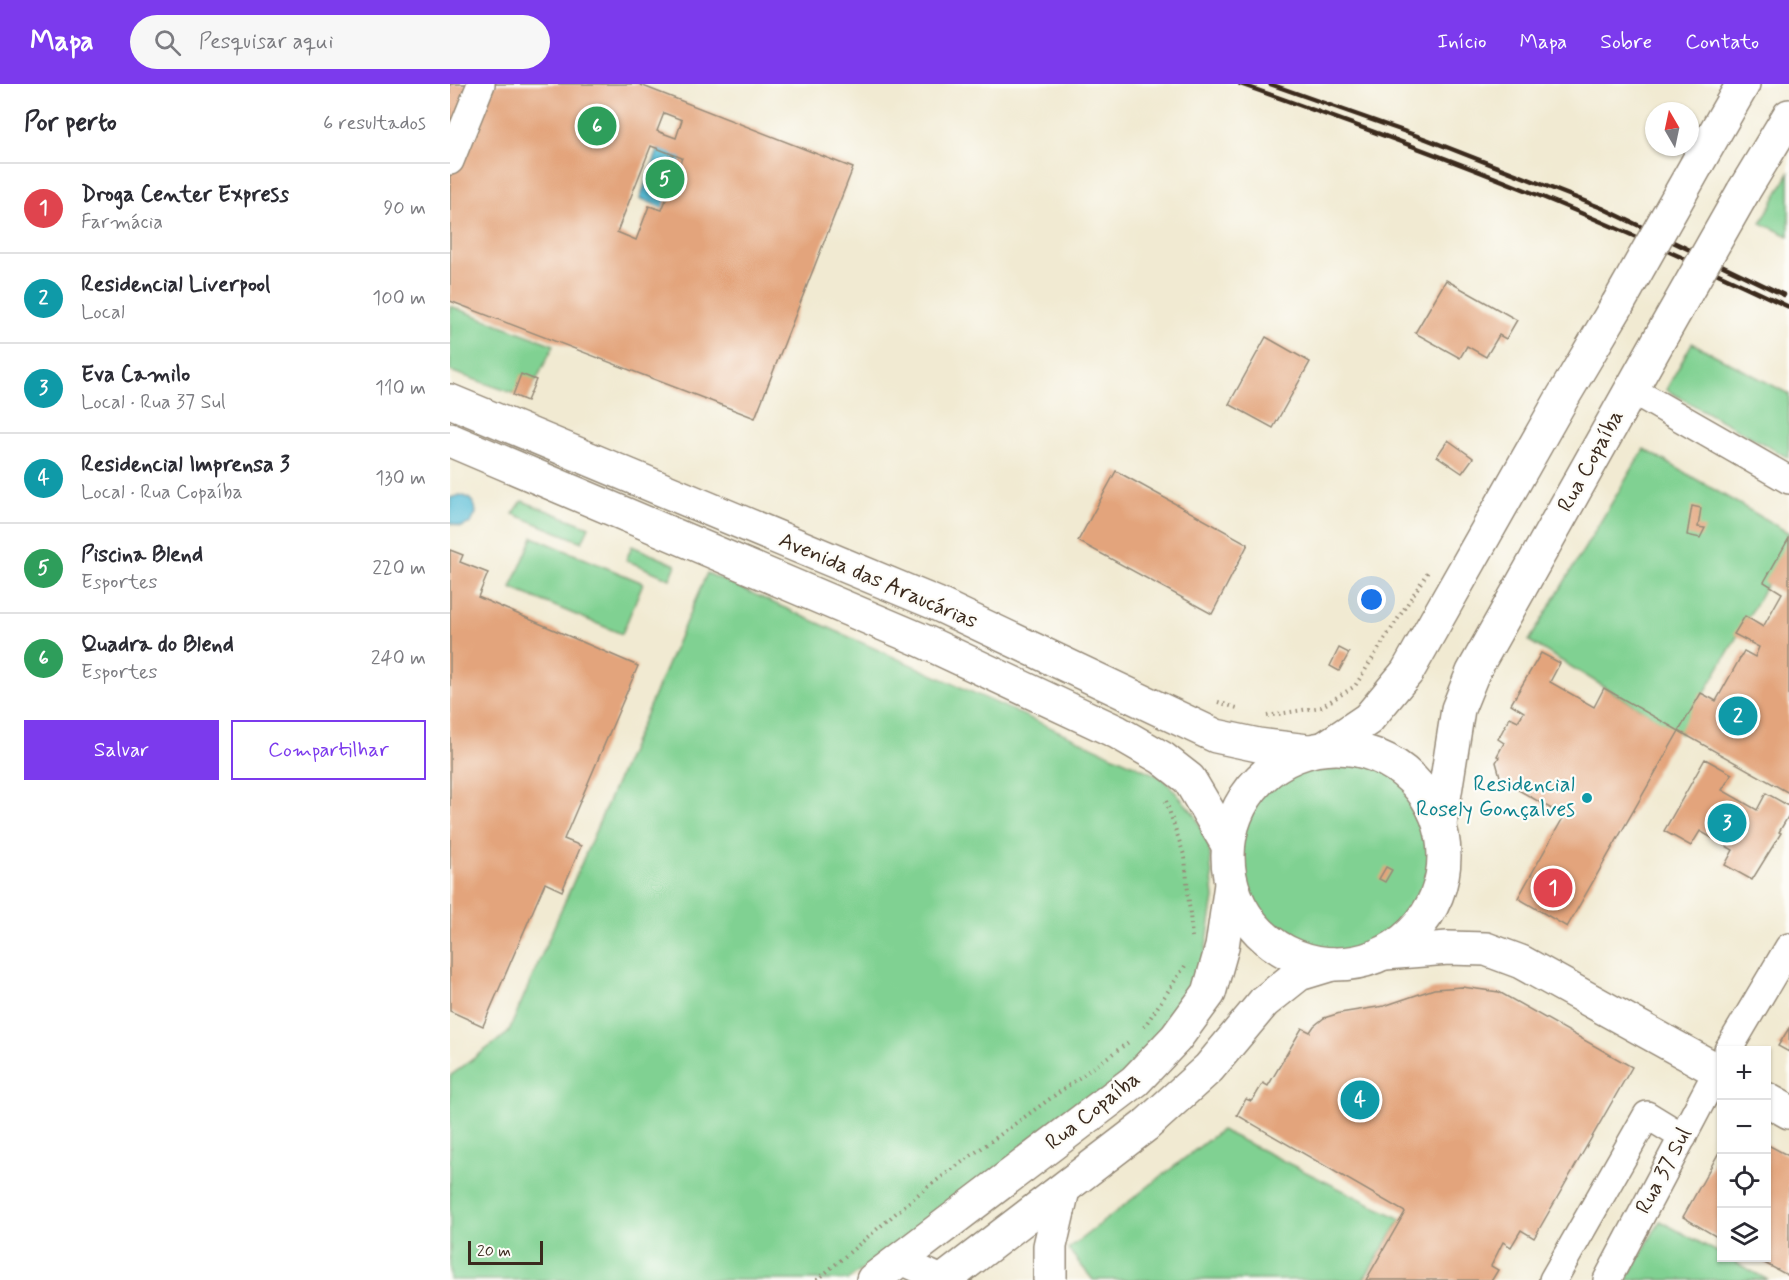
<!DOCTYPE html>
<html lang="pt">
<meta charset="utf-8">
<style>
body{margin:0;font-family:Mynerve,sans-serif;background:#f7f7f7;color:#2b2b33}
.controls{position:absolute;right:18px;bottom:18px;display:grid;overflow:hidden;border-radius:0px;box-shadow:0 2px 4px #0004}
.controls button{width:54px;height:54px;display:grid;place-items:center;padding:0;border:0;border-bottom:2px solid #e1e1e2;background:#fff;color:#2b2b33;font:30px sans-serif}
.compass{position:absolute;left:1195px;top:18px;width:54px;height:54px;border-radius:50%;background:#fff;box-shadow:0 2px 4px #0004;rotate:351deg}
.scale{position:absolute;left:18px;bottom:15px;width:75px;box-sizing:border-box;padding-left:6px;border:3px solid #3b2a1e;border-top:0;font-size:16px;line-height:21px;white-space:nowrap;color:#3b2a1e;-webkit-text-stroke:4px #fdfcf7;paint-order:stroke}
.you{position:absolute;left:922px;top:516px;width:21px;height:21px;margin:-15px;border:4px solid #fff;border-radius:50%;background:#1a73e8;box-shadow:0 0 0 9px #1a73e833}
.badge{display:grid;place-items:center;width:39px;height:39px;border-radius:50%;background:#7c3aed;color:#fff;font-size:20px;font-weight:700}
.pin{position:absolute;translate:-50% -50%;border:3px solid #fff;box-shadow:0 2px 6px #0006}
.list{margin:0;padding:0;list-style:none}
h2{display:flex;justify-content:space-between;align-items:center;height:78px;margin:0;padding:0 24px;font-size:26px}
h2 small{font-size:20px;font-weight:400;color:#7c7c81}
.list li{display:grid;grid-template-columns:39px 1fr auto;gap:18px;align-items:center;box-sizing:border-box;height:90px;padding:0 24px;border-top:2px solid #e1e1e2}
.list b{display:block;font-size:22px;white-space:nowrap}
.list p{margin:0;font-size:20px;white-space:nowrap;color:#7c7c81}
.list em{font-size:20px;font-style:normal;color:#7c7c81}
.actions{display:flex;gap:12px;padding:18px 24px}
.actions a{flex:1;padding:14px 0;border:2px solid #7c3aed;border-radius:0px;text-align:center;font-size:21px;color:#7c3aed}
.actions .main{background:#7c3aed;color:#fff}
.icon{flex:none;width:33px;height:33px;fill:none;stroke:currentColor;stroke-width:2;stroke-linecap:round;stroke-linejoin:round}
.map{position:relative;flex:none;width:1339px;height:1196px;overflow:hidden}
header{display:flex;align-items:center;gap:36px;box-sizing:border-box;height:84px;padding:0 30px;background:#7c3aed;color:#fff}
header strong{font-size:28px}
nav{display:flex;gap:33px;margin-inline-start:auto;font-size:21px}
.search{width:420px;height:54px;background:#f7f7f7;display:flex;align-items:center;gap:15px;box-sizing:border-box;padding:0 21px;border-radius:33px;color:#7c7c81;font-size:22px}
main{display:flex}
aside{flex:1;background:#fff}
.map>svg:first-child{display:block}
.green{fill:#80d192;stroke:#5e7e58;stroke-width:1.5}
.water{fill:#59bdd7;stroke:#4a747a;stroke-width:1.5}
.building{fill:#e3a47b;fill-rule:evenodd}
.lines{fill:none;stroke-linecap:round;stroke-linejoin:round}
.minor-casing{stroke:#968a78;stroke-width:30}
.major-casing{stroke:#968a78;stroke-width:36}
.path{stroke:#968a78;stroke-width:4;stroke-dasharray:1.5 4.5;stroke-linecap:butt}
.minor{stroke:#fff;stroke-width:27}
.major{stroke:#fff;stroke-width:33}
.rail{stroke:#3b2a1e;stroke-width:4.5}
.major-bridge-casing{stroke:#968a78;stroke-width:36;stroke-linecap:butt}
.major-bridge{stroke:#fff;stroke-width:33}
.culture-dot{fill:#0f9aa8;stroke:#fdfcf7;stroke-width:2}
.labels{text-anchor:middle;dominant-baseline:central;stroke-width:4.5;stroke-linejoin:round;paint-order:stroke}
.street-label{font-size:22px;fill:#3b2a1e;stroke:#fdfcf7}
.culture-label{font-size:22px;fill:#0d838f;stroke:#fdfcf7;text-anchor:end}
</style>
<header>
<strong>Mapa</strong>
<div class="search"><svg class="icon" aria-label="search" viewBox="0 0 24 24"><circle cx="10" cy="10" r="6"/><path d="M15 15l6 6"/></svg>Pesquisar aqui</div>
<nav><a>Início</a><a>Mapa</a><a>Sobre</a><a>Contato</a></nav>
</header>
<main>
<aside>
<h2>Por perto<small>6 resultados</small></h2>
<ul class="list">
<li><span class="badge" style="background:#e0444e">1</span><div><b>Droga Center Express</b><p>Farmácia</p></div><em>90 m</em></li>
<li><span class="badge" style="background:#0f9aa8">2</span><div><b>Residencial Liverpool</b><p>Local</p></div><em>100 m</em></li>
<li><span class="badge" style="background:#0f9aa8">3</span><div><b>Eva Camilo</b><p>Local · Rua 37 Sul</p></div><em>110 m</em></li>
<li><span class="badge" style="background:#0f9aa8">4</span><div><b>Residencial Imprensa 3</b><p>Local · Rua Copaíba</p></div><em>130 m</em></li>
<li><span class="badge" style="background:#2e9e5b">5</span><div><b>Piscina Blend</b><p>Esportes</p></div><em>220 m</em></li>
<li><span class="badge" style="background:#2e9e5b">6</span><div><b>Quadra do Blend</b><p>Esportes</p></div><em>240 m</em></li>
</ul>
<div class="actions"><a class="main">Salvar</a><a>Compartilhar</a></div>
</aside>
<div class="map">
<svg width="1339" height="1196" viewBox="0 0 1339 1196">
<rect width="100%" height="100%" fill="#fdfcf7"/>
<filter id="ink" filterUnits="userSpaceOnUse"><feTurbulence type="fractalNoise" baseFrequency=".0167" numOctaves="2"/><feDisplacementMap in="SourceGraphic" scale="12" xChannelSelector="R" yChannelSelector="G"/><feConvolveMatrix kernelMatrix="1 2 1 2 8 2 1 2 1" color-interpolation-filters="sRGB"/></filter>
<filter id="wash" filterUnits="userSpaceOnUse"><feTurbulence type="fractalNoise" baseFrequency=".008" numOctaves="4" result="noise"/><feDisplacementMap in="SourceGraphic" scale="24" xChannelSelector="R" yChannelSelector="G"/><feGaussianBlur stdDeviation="1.35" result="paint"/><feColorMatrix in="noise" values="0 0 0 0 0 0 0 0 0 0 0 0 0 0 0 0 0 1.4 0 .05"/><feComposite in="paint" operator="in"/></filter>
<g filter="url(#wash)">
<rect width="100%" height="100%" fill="#f1ead2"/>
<g class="green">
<path d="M1339,89V152L1311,139Z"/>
<path d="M0,222L104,261L77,314L0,287Z"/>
<path d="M1242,259L1339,310V374L1216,306Z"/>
<path d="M1194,365L1339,449V462L1231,650L1079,557Z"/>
<path d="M72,417L139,443L132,458L63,430Z"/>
<path d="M83,453L193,499L172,550L61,504Z"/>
<path d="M182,462L226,481L220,495L176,476Z"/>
<path d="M257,489L713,694L745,731L759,761L764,814L754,875L725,933L668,996L398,1196H0V992L58,949Z"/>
<circle cx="887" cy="773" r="99"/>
<path d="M771,1046L951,1135L913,1196H643L618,1165Z"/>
<path d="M1210,1137L1271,1170L1272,1174H1277L1318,1196H1176Z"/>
</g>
<g class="water">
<path d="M209,64L241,76L220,127L190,114Z"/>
<path d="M10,411C20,413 25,418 26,429L21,439L11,443L0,439V414Z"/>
</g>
<g id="blocks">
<g class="building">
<path d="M0,0H188L403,84L305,334L0,217ZM214,29L232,36L226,54L207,47ZM201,62L232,74L212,126L199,122L186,156L167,148Z"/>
<path d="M996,196L1067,236L1056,255L1049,251L1036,273L1017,262L1010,274L965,249Z"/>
<path d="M816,253L860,278L823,344L779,320Z"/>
<path d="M71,290L86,296L77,317L63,311Z"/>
<path d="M998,356L1023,374L1012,389L987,372Z"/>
<path d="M666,387L798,460L762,530L628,457Z"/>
<path d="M1242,422L1251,424L1248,443L1255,444L1250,454L1237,451Z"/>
<path d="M1339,454V709L1229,647L1117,843L1068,814L1114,732L1051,696L1046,678L1049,673L1047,672L1054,659L1048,655L1060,633L1068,637L1074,628L1061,620L1091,569L1110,579L1100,598L1144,623L1154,604L1229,647L1251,609L1266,617L1294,567L1305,573L1309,563L1284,550L1295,532L1313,543L1332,509L1314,498Z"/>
<path d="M0,466L13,471L10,478L38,489L28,513L188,582L114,755L131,762L112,807L95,799L33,942L0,927Z"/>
<path d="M889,564L899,569L889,587L880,582Z"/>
<path d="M1255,675L1282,690L1272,706L1307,726L1316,709L1339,722V731L1329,748L1331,749L1302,796L1275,781L1283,766L1250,747L1241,762L1214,747Z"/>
<path d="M936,783L942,786L935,798L929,795Z"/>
<path d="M1012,903L1049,908L1182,983L1084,1154L1071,1146L1061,1163L1053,1158L1041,1182L1048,1186L1042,1196H916L955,1128L787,1031L796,1015L801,1017L804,1014L813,999L818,1002L852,944L860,948L864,942L874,934L890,929L934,922L984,905Z"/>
<path d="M1339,944V968L1328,962Z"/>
<path d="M1316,1060L1339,1072V1192L1305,1174H1316Z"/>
<path d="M1272,1063V1156L1233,1133Z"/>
</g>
</g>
</g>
<g filter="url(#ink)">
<use href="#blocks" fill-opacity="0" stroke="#968a78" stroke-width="1.5"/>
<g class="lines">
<defs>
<g id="minor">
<path d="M0,77L31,0"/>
<path d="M1182,306L1339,396"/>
<path d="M1278,966L1339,863"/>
<path d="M449,1176L494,1196"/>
<path d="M1103,1196L1197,1031L1233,1053"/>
<path d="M1157,1196L1272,978"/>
</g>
<g id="major">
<path d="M1247,80L1293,0"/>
<path d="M1293,108L1339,32"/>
<path d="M0,317L485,519L766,652L808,661L858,667"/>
<path d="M0,356L471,556L667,648L712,674L739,695L778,761"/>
<path d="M875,664L918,635L957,588L1111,316L1168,220"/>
<circle cx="886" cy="772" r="108"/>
<path d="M990,740L1008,625L1023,588L1213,249"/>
<path d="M935,869L998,864L1036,865L1071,878L1272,989"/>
<path d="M1316,1015L1339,1028"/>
<path d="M423,1196L685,997L726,954L759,909L772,863L781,800"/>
<path d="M494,1196L695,1042L759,984L814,918L849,890L882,880"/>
<path d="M600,1196V1162L613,1106"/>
</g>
</defs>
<use href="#minor" class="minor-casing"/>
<use href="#major" class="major-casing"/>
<g class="path">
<path d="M768,618L787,624"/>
<path d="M817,632L871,623L905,602L979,486"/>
<path d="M716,717L735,774L742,853"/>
<path d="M694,943L735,882"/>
<path d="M367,1196L472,1107L680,957"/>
</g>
<use href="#minor" class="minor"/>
<use href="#major" class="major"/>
<g class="rail">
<path d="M790,0C884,33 977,66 1068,103C1160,140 1250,181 1339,223"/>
<path d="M820,0L976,55L1152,124L1334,211"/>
</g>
<defs>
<g id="major-bridge">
<path d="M1168,220L1247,80"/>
<path d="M1213,249L1293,108"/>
</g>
</defs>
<use href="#major-bridge" class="major-bridge-casing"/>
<use href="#major-bridge" class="major-bridge"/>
</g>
</g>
<circle class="culture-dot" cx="1137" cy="714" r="6"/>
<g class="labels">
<g class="street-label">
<text transform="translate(1141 377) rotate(-61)">Rua Copaíba</text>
<text transform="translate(428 497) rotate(23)">Avenida das Araucárias</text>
<text transform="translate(643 1027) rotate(-38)">Rua Copaíba</text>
<text transform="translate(1214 1087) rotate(-62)">Rua 37 Sul</text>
</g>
<g class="culture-label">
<text x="1125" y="701">Residencial<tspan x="1125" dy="25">Rosely Gonçalves</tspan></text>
</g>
</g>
</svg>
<div class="controls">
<button>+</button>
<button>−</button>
<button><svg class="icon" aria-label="locate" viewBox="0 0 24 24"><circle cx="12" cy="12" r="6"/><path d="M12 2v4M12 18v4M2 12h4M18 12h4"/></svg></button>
<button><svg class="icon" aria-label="layers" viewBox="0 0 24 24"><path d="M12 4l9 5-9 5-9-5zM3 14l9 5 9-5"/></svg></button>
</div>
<svg class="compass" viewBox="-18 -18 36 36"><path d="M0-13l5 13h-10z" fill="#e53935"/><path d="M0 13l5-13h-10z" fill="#7c7c81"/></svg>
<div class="scale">20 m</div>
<div class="you"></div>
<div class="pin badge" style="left:1103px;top:804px;background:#e0444e">1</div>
<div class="pin badge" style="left:1288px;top:632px;background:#0f9aa8">2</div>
<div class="pin badge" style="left:1277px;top:739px;background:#0f9aa8">3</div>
<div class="pin badge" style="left:910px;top:1016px;background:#0f9aa8">4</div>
<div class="pin badge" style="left:215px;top:95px;background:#2e9e5b">5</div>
<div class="pin badge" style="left:147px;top:42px;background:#2e9e5b">6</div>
</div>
</main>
